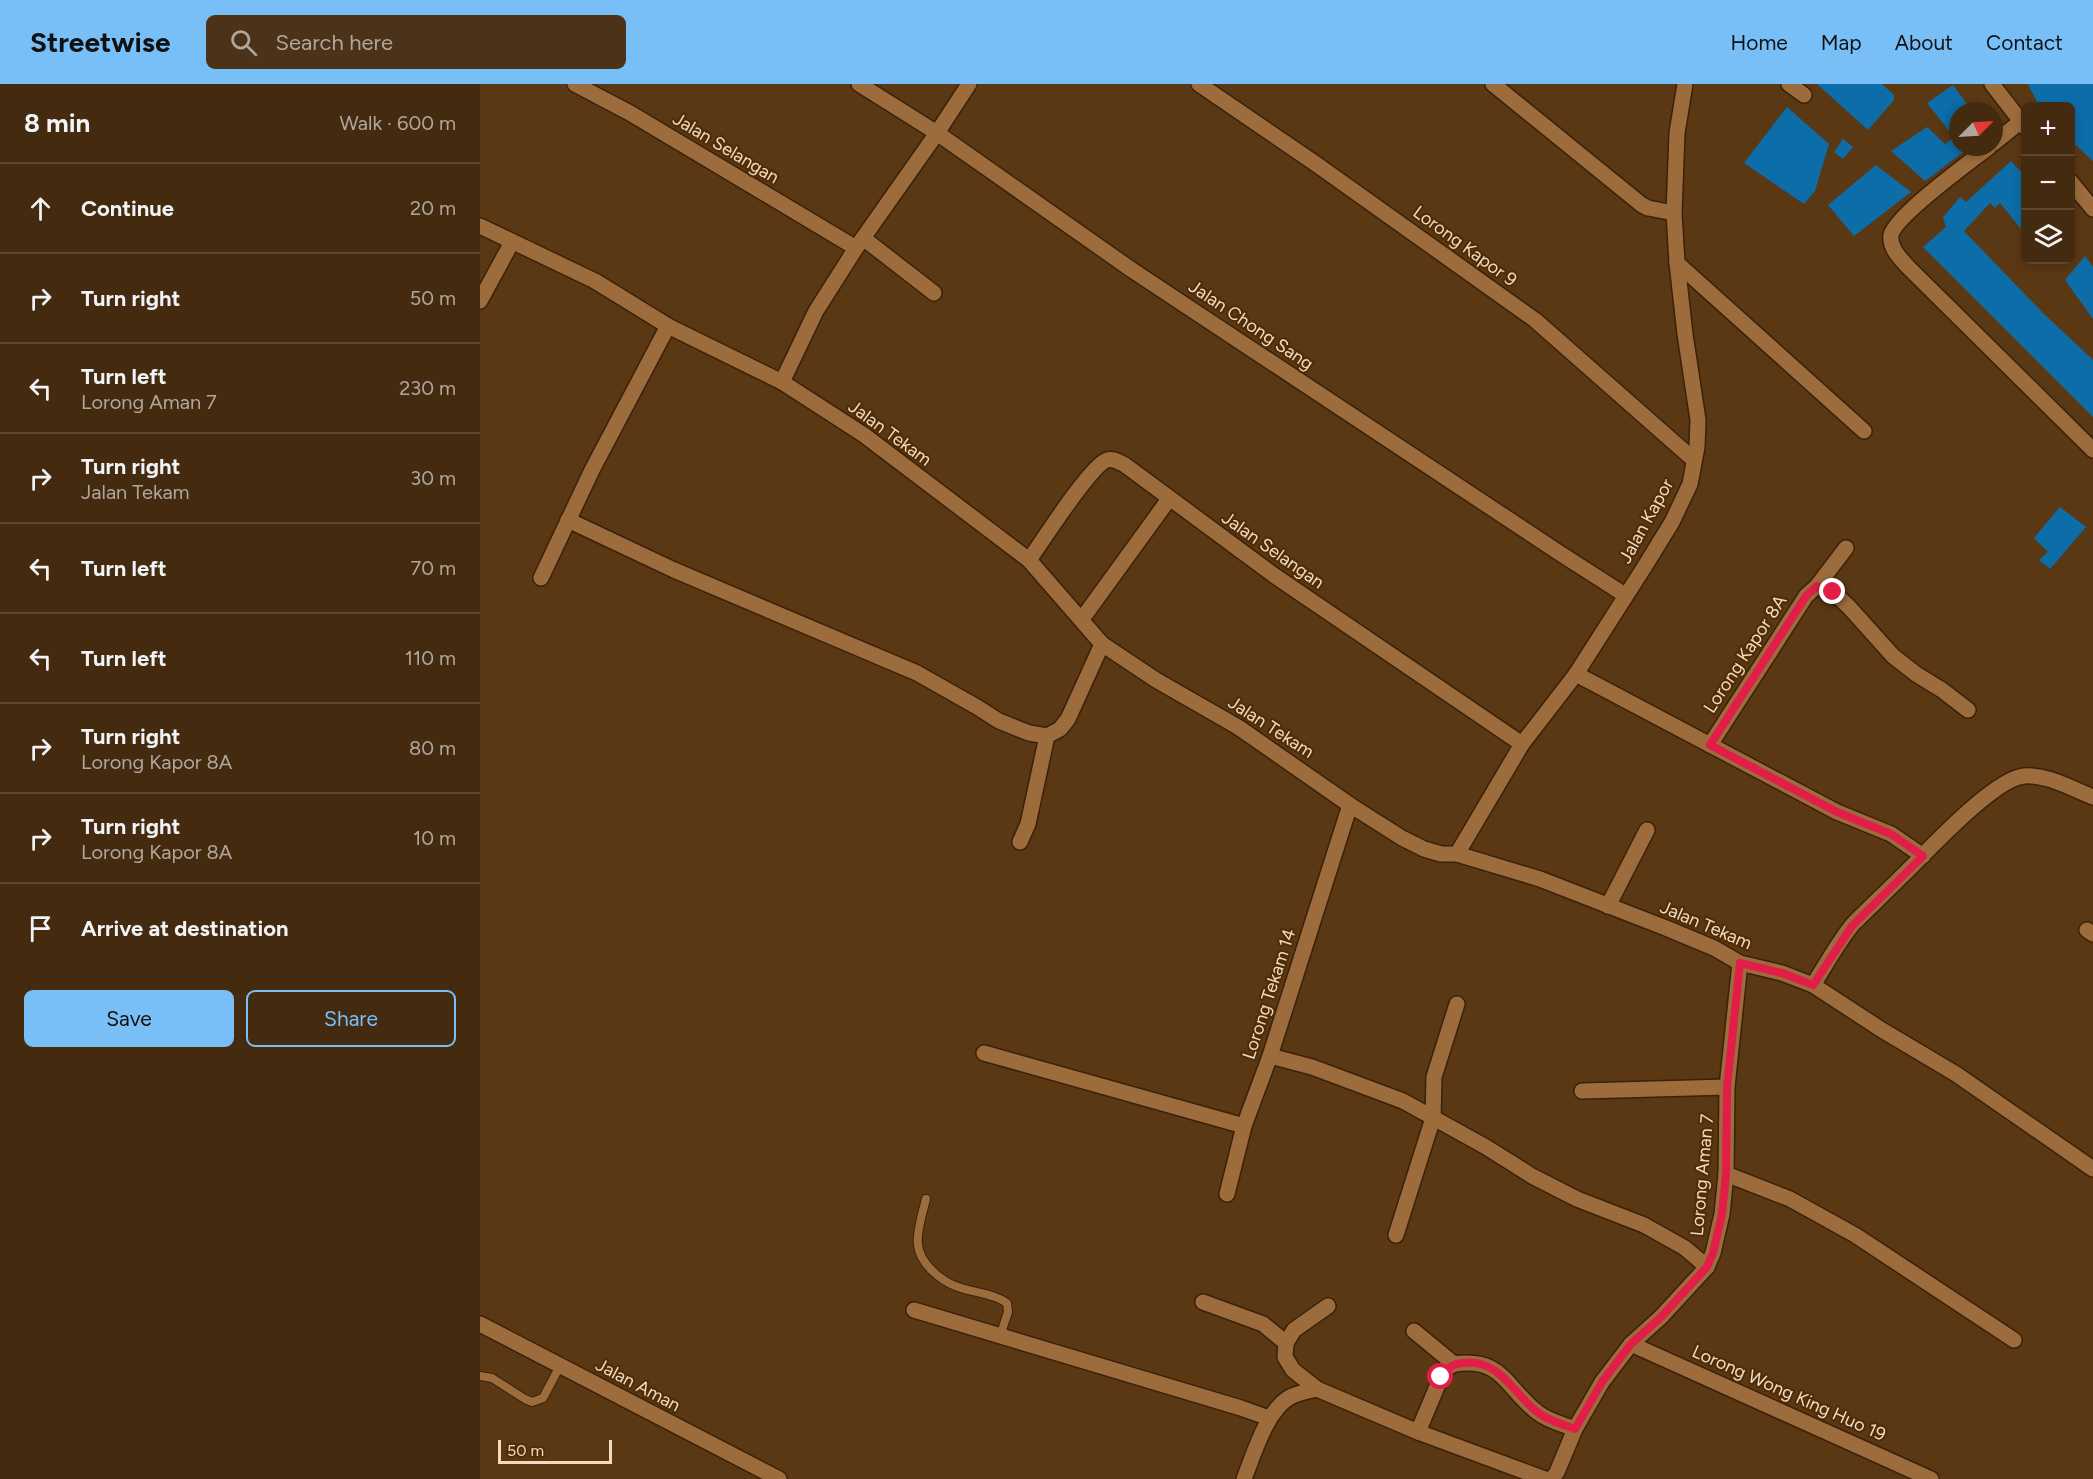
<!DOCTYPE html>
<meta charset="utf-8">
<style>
body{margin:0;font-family:Figtree,sans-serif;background:#4b3218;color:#f1f3f6}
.controls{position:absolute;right:18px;top:18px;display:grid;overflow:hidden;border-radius:9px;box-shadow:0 3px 9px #0003}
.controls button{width:54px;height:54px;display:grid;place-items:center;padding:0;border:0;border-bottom:2px solid #5c462f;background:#442a0f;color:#f1f3f6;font:30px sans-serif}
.compass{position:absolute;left:1469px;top:18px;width:54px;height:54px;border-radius:50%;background:#442a0f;box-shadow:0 3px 9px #0003;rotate:66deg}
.scale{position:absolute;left:18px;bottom:15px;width:114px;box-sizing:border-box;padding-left:6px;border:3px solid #f4d9c1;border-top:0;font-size:16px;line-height:21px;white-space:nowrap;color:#f4d9c1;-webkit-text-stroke:4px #4f2e07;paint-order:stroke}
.stop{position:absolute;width:18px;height:18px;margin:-14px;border:4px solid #e11d48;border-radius:50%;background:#fff}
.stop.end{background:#e11d48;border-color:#fff;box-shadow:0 2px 6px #0008}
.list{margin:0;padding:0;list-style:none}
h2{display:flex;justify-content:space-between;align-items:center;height:78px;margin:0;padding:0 24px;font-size:26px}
h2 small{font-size:20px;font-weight:400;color:#afa79e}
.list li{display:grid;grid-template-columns:39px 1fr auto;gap:18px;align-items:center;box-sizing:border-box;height:90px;padding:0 24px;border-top:2px solid #5c462f}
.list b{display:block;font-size:22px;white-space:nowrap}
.list p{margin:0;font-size:20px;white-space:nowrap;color:#afa79e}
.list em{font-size:20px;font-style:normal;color:#afa79e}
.actions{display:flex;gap:12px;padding:18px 24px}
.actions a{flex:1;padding:14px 0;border:2px solid #78bff8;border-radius:9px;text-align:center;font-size:21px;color:#78bff8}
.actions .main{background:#78bff8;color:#111}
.icon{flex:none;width:33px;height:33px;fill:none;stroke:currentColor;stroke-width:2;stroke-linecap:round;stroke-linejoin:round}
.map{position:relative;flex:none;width:1613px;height:1395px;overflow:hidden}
header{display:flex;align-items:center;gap:36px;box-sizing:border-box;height:84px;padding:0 30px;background:#78bff8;color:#111}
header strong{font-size:28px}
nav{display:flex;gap:33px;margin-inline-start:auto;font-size:21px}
.search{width:420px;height:54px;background:#4b3218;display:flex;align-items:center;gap:15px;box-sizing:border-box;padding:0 21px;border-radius:9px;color:#afa79e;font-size:22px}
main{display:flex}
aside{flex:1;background:#442a0f}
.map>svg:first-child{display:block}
.building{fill:#0d6da8}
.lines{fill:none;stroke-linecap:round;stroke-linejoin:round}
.service-casing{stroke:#3a2108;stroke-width:10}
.minor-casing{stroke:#3a2108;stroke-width:18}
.tertiary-casing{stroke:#3a2108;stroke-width:18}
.service{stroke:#9c6c3d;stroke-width:8}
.minor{stroke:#9c6c3d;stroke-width:15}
.tertiary{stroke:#9c6c3d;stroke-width:15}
.route{stroke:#e11d48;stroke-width:8}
.labels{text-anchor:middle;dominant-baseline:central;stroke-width:4.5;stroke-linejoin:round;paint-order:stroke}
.street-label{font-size:18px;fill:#f4d9c1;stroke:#4f2e07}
</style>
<header>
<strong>Streetwise</strong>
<div class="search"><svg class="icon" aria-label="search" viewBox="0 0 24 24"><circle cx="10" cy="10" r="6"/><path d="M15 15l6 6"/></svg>Search here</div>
<nav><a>Home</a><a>Map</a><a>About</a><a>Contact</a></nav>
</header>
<main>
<aside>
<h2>8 min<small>Walk · 600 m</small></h2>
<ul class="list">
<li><svg class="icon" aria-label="ahead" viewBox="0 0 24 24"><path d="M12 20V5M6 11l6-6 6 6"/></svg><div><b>Continue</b></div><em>20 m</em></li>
<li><svg class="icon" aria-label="right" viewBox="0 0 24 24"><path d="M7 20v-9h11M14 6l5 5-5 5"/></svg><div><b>Turn right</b></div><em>50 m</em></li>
<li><svg class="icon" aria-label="left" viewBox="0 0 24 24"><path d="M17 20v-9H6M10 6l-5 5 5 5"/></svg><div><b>Turn left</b><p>Lorong Aman 7</p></div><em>230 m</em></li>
<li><svg class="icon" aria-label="right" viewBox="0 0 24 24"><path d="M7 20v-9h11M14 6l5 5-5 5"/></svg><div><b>Turn right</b><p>Jalan Tekam</p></div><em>30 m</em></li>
<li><svg class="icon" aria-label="left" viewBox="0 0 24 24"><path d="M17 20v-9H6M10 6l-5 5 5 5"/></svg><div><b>Turn left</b></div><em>70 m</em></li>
<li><svg class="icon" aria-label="left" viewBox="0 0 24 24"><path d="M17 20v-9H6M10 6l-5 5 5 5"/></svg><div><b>Turn left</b></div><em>110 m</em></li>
<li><svg class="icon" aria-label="right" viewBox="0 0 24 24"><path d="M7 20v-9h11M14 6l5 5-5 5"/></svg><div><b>Turn right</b><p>Lorong Kapor 8A</p></div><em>80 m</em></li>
<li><svg class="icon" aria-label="right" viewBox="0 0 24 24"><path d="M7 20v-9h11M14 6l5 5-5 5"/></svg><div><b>Turn right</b><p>Lorong Kapor 8A</p></div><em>10 m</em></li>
<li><svg class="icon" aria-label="arrive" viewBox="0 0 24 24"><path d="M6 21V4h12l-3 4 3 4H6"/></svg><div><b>Arrive at destination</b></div></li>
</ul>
<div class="actions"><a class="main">Save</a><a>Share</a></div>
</aside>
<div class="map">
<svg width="1613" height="1395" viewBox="0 0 1613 1395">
<rect width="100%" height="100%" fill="#5b3814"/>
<g class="building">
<path d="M1337,0H1402L1414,11V16L1388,46Z"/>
<path d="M1548,0H1613V77L1590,56V22H1559Z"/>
<path d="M1473,1L1492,27H1478V63H1490L1445,97L1411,67L1447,43L1465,60L1474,53L1447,19Z"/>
<path d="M1307,23L1349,60L1335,107L1324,120L1264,79Z"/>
<path d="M1363,55L1373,63L1363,75L1354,68Z"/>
<path d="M1531,77L1545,92V150L1520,119L1515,124L1510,119L1484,147L1563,229L1613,276V333L1443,163L1466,143L1463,133L1480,113L1486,118Z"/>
<path d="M1396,81L1431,108L1374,152L1348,121Z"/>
<path d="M1605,172L1613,183V235L1585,196Z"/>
<path d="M1580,423L1606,443L1570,485L1559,476L1568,468L1554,454Z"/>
</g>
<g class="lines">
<defs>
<g id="service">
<path d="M446,1115C443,1127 436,1149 438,1161C440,1180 461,1197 478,1203C495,1209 512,1209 527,1219L528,1228L520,1252"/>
<path d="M0,1292L12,1294L45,1315L52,1318L63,1314L80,1282"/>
</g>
<g id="minor">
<path d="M95,0L150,29L376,164"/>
<path d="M379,0L457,49L652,186L1081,470L1145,511"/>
<path d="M719,0L836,80L1055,236L1214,376"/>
<path d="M1013,0L1162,121L1168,124L1194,129"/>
<path d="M1309,0L1324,11"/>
<path d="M1512,0L1546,44"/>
<path d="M1514,59L1540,38"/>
<path d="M1509,63C1490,78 1416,131 1411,151C1409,164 1421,175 1428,183L1613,366"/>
<path d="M1590,97L1613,125"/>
<path d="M0,142L115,197L188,242L302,298L384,351L549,476L622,560L676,596L758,643L870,721L922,754L944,765L961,770H977L1060,795L1186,844L1234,864L1260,879L1302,889L1333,901L1402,946L1476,990L1613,1085"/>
<path d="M383,154L454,209"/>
<path d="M1197,179L1384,347"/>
<path d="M0,217L32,158"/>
<path d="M302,298L336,227L376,164L457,49L489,0"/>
<path d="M88,436L194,486L437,589L497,623L519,637L549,649L567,652"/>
<path d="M549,476C562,458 610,382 627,376C633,374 639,378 645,381L795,492L1042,660"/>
<path d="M61,494L112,386L188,242"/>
<path d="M1337,502L1366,464"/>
<path d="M602,535L689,415"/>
<path d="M1096,590L1357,728L1411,750L1443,772"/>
<path d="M1230,661L1326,512L1337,502L1353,508L1369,523L1413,572L1436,590L1462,606L1488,626"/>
<path d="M540,758L548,740L567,652L580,645L588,635L622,560"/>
<path d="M977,770L1042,660L1096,590L1165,482L1192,438L1210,400L1217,363L1218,336L1205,250L1197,179L1194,129L1197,49L1205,0"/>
<path d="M1128,822L1167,746"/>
<path d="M1607,846L1613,850"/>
<path d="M1333,901C1346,881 1358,858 1373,840C1389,824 1406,808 1422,792C1446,769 1513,695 1544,692C1567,690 1592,705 1613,713"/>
<path d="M504,969L764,1042"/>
<path d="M790,972L832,983L923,1017L1006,1063L1052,1092L1097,1115L1164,1141L1205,1164L1227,1183"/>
<path d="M1102,1007L1247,1003"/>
<path d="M1246,1090L1310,1115L1375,1151L1534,1256"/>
<path d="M747,1110L764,1042L790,972L870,721"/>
<path d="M916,1151L953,1034L954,993L977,920"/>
<path d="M723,1218L783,1240L806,1259L805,1273L813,1286L837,1305L938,1348L1065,1395"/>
<path d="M434,1226L761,1324L789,1334"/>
<path d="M934,1247L974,1280C1023,1273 1025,1303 1057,1328C1068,1337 1082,1340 1095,1345"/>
<path d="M806,1259L814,1246L848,1222"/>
<path d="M1151,1260L1451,1395"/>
<path d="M938,1348L961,1293L966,1285L974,1280"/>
<path d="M764,1395C774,1370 786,1327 810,1313C818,1309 828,1307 837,1305"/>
<path d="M1072,1395L1077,1388L1095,1345L1122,1298L1151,1260L1181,1233L1227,1183L1233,1169L1242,1130L1246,1090L1247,1003L1260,879"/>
</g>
<path id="tertiary" d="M0,1240L299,1395"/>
</defs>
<use href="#service" class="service-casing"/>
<use href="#minor" class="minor-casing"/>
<use href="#tertiary" class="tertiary-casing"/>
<use href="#service" class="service"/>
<use href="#minor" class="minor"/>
<use href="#tertiary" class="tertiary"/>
</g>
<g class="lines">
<path class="route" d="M961,1293C967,1284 972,1280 983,1279C1019,1274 1034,1310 1057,1328C1068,1337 1082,1340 1095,1345L1122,1298L1151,1260L1181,1233L1227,1183L1233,1169L1242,1130L1246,1090L1247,1003L1260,879L1302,889L1333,901L1372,842L1443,772L1411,750L1357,728L1230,661L1326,512L1337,502L1353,508"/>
</g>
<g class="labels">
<g class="street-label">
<text transform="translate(246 64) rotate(31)">Jalan Selangan</text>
<text transform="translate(985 162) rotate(36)">Lorong Kapor 9</text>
<text transform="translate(771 241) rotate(34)">Jalan Chong Sang</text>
<text transform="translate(410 349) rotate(36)">Jalan Tekam</text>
<text transform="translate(1166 437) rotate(-61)">Jalan Kapor</text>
<text transform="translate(793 466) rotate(35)">Jalan Selangan</text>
<text transform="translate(1265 570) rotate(-57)">Lorong Kapor 8A</text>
<text transform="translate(791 643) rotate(33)">Jalan Tekam</text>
<text transform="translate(1226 841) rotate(23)">Jalan Tekam</text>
<text transform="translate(789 910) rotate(-72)">Lorong Tekam 14</text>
<text transform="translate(1222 1091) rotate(-85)">Lorong Aman 7</text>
<text transform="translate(158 1301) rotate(28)">Jalan Aman</text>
<text transform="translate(1309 1309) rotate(24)">Lorong Wong King Huo 19</text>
</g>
</g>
</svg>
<div class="controls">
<button>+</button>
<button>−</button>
<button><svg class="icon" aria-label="layers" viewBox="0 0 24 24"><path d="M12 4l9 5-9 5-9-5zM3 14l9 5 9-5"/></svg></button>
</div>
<svg class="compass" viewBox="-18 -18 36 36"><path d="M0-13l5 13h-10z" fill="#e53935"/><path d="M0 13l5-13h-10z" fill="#afa79e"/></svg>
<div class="scale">50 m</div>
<div class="stop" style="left:961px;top:1293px"></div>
<div class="stop end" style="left:1353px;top:508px"></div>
</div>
</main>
